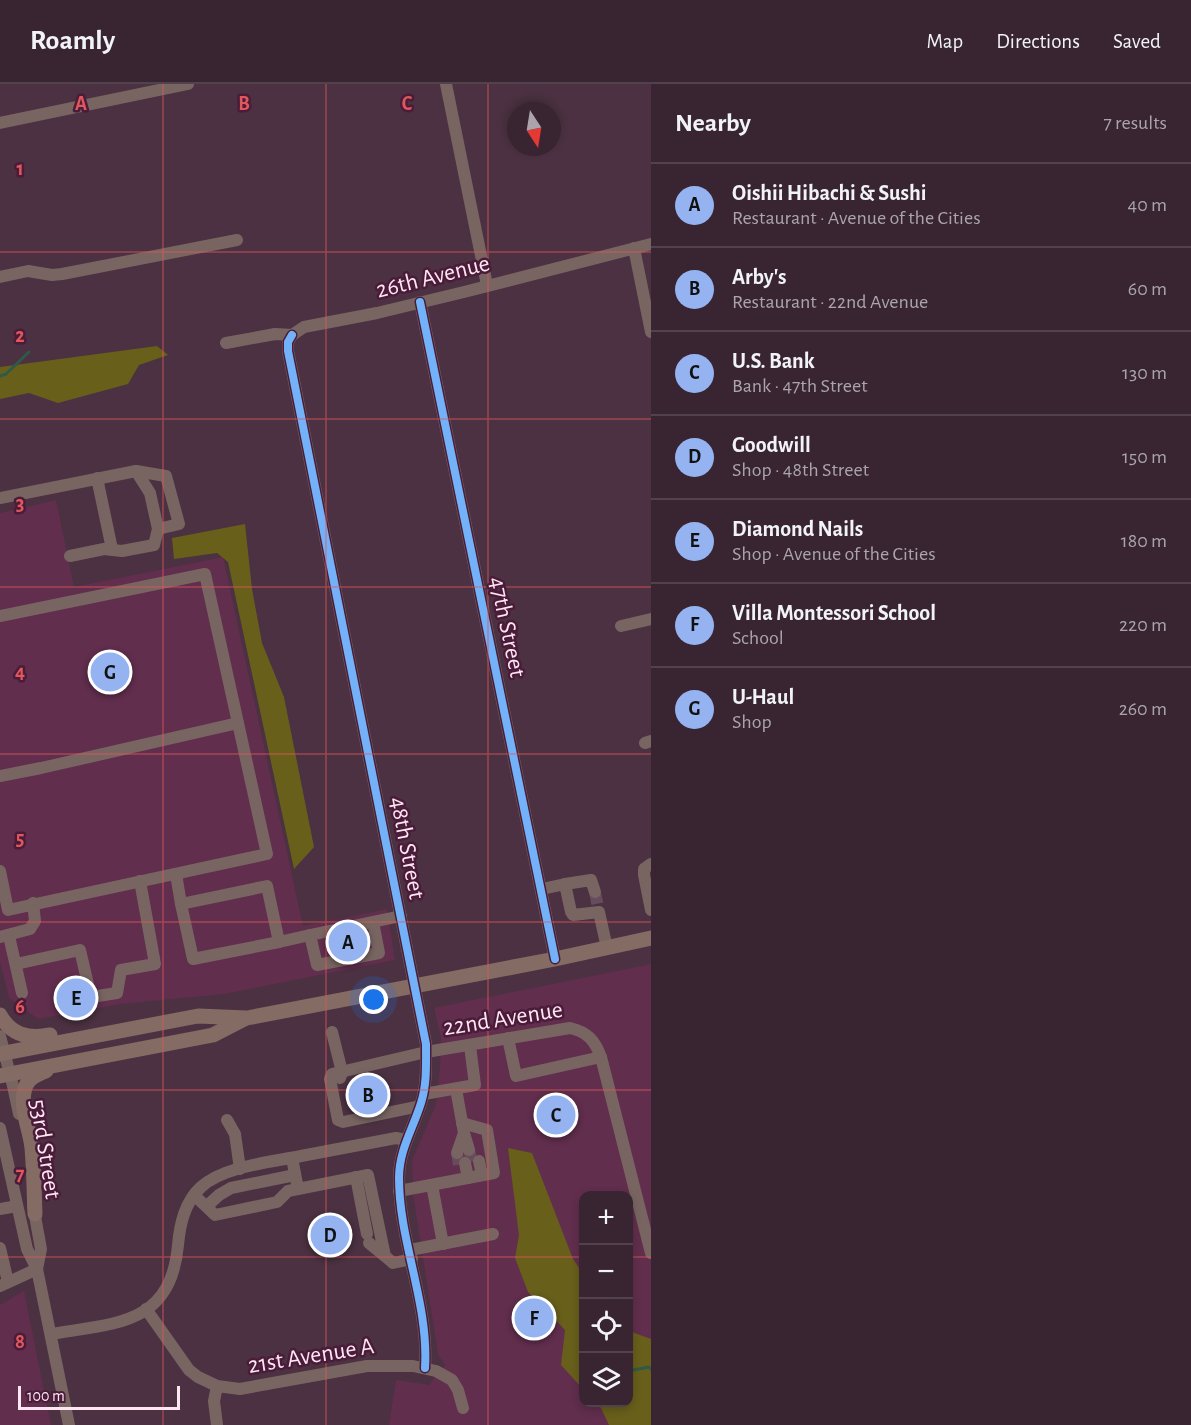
<!DOCTYPE html>
<meta charset="utf-8">
<style>
body{margin:0;font-family:"Alegreya Sans",sans-serif;background:#3f2d39;color:#f1f3f6}
.controls{position:absolute;right:18px;bottom:18px;display:grid;overflow:hidden;border-radius:12px;box-shadow:0 3px 9px #0003}
.controls button{width:54px;height:54px;display:grid;place-items:center;padding:0;border:0;border-bottom:2px solid #52424d;background:#382531;color:#f1f3f6;font:30px sans-serif}
.compass{position:absolute;left:507px;top:18px;width:54px;height:54px;border-radius:50%;background:#382531;box-shadow:0 3px 9px #0003;rotate:168deg}
.scale{position:absolute;left:18px;bottom:15px;width:162px;box-sizing:border-box;padding-left:6px;border:3px solid #ffe6f3;border-top:0;font-size:16px;line-height:21px;white-space:nowrap;color:#ffe6f3;-webkit-text-stroke:4px #4a1c39;paint-order:stroke}
.you{position:absolute;left:374px;top:916px;width:21px;height:21px;margin:-15px;border:4px solid #fff;border-radius:50%;background:#1a73e8;box-shadow:0 0 0 9px #1a73e833}
.badge{display:grid;place-items:center;width:39px;height:39px;border-radius:50%;background:#95b2f1;color:#111;font-size:20px;font-weight:700}
.pin{position:absolute;translate:-50% -50%;border:3px solid #fff;box-shadow:0 2px 6px #0006}
.list{margin:0;padding:0;list-style:none}
h2{display:flex;justify-content:space-between;align-items:center;height:78px;margin:0;padding:0 24px;font-size:26px}
h2 small{font-size:20px;font-weight:400;color:#aba5ab}
.list li{display:grid;grid-template-columns:39px 1fr auto;gap:18px;align-items:center;box-sizing:border-box;height:84px;padding:0 24px;border-top:2px solid #52424d}
.list b{display:block;font-size:22px;white-space:nowrap}
.list p{margin:0;font-size:20px;white-space:nowrap;color:#aba5ab}
.list em{font-size:20px;font-style:normal;color:#aba5ab}
.icon{flex:none;width:33px;height:33px;fill:none;stroke:currentColor;stroke-width:2;stroke-linecap:round;stroke-linejoin:round}
.map{position:relative;flex:none;width:651px;height:1341px;overflow:hidden}
header{display:flex;align-items:center;gap:36px;box-sizing:border-box;height:84px;padding:0 30px;background:#382531;border-bottom:2px solid #52424d}
header strong{font-size:28px}
nav{display:flex;gap:33px;margin-inline-start:auto;font-size:21px}
main{display:flex}
aside{flex:1;background:#382531}
.map>svg:first-child{display:block}
.built{fill:#612e4d;fill-rule:evenodd}
.forest{fill:#685f1b}
.lines{fill:none;stroke-linecap:round;stroke-linejoin:round}
.stream{stroke:#2f5a49;stroke-width:3}
.minor-tunnel{stroke:#664c5c;stroke-width:12;stroke-dasharray:12 6;stroke-linecap:butt}
.minor{stroke:#786562;stroke-width:12}
.major{stroke:#846b64;stroke-width:15}
.cycleway-casing{stroke:#4a1c39;stroke-width:11}
.cycleway{stroke:#73b2f8;stroke-width:8}
.grid{fill:none;stroke:#e0585b;stroke-width:1.5;stroke-opacity:0.55}
.labels{text-anchor:middle;dominant-baseline:central;stroke-width:5;stroke-linejoin:round;paint-order:stroke}
.street-label{font-size:24px;fill:#ffe6f3;stroke:#4a1c39}
.grid-label{font-size:20px;text-anchor:middle;font-weight:bold;fill:#e0585b;stroke:#4a1c39;stroke-width:5;stroke-linejoin:round;paint-order:stroke}
</style>
<header>
<strong>Roamly</strong>
<nav><a>Map</a><a>Directions</a><a>Saved</a></nav>
</header>
<main>
<div class="map">
<svg width="651" height="1341" viewBox="0 0 651 1341">
<rect width="100%" height="100%" fill="#4b3141"/>
<g class="built">
<path d="M56,416L74,503L223,473L303,842L387,825L395,876L224,910L121,920L38,935L9,914L0,877V429Z"/>
<path d="M651,880V1341H389L396,1296L429,1301L445,1281L438,1270L413,1110L412,1077L436,1020L440,983L441,954L434,924ZM584,1112H628V1318H584Z"/>
<path d="M24,1207L51,1341H0V1221Z"/>
</g>
<g class="forest">
<path d="M157,262L168,271L139,281L128,300L58,319L29,309L0,315V283Z"/>
<path d="M245,440L252,505L262,559L284,613L314,763L294,785L228,478L217,469L174,475L172,454Z"/>
<path d="M508,1064L532,1069L573,1175L583,1190V1305L561,1281L565,1246L528,1208L515,1174L519,1151Z"/>
<path d="M629,1247L651,1255V1341H609L601,1324L596,1319L628,1318Z"/>
</g>
<g class="lines">
<g class="stream">
<path d="M0,292L6,290L29,268"/>
<path d="M628,1287L649,1283L651,1285"/>
</g>
<g class="minor-tunnel">
<path d="M595,808L598,823"/>
<path d="M469,1066L472,1078"/>
<path d="M457,1069L459,1081"/>
</g>
<g class="minor">
<path d="M446,0L487,201"/>
<path d="M0,39L188,0"/>
<path d="M634,164L651,248"/>
<path d="M0,193L28,187L52,191L62,190L237,156"/>
<path d="M420,218L555,875"/>
<path d="M292,251L288,258V267L426,960C426,981 427,1000 421,1019C413,1045 399,1066 399,1094C399,1158 429,1219 425,1284"/>
<path d="M226,259L275,250L292,251L304,243L377,229L464,208L651,160"/>
<path d="M136,387L150,409L158,445"/>
<path d="M97,394L112,465"/>
<path d="M0,414L136,387L166,392L179,440L158,445L154,461L122,467L104,465L70,472"/>
<path d="M0,532L205,490L238,639"/>
<path d="M621,542L651,535"/>
<path d="M645,659L651,657"/>
<path d="M0,692L41,684L238,639L267,770L8,826L0,787"/>
<path d="M651,780L644,785V791L651,826"/>
<path d="M176,790L181,820L267,802L279,858L310,851"/>
<path d="M565,800L591,796L595,808"/>
<path d="M542,805L565,800L571,828L573,831L599,828L607,864"/>
<path d="M181,820L193,875L279,858"/>
<path d="M373,838L379,869L317,881L310,851L401,832"/>
<path d="M9,852L22,909"/>
<path d="M0,853L30,845L35,837L33,819"/>
<path d="M16,880L80,866L91,913L117,909L121,886L155,880L140,797"/>
<path d="M332,948L342,988L340,994"/>
<path d="M0,952L13,1002L19,1030"/>
<path d="M508,954L516,992L601,973"/>
<path d="M456,1005L464,1049L469,1066"/>
<path d="M424,1010L475,1001L470,962"/>
<path d="M420,1022L343,1038L338,1036L330,995L332,990L426,968L570,944C588,948 595,957 601,973L651,1169"/>
<path d="M227,1036L235,1050L240,1085"/>
<path d="M0,1044L27,1165L37,1185L69,1341"/>
<path d="M457,1069L464,1049"/>
<path d="M292,1074L298,1105L368,1091L385,1172L393,1179L412,1175"/>
<path d="M479,1077L482,1091"/>
<path d="M465,1079L468,1094"/>
<path d="M356,1093L367,1150"/>
<path d="M432,1101L443,1160"/>
<path d="M399,1107L494,1089L487,1046L462,1039"/>
<path d="M194,1111L215,1131L277,1118L288,1107L298,1105"/>
<path d="M33,1121L41,1165L37,1185"/>
<path d="M207,1122L219,1111L231,1104L295,1091"/>
<path d="M0,1125L17,1122"/>
<path d="M369,1159L385,1172"/>
<path d="M0,1164L8,1198"/>
<path d="M410,1166L493,1150"/>
<path d="M0,1202L37,1185"/>
<path d="M146,1225L189,1286L198,1293L217,1302L240,1305L367,1282H413L436,1287L452,1296L458,1306L463,1324"/>
<path d="M51,1250C116,1239 171,1241 178,1161C180,1139 185,1118 201,1103C224,1082 272,1078 301,1072C333,1066 365,1060 396,1054L406,1056"/>
<path d="M217,1341L214,1317L217,1302"/>
</g>
<g class="major">
<path d="M0,931C11,951 28,955 50,951"/>
<path d="M0,970L198,932L247,934L555,875L651,854"/>
<path d="M0,992L213,951L244,935"/>
<path d="M35,1130C34,1109 34,1086 32,1064C30,1045 19,1023 25,1004C28,994 38,990 46,987"/>
</g>
<defs>
<g id="cycleway">
<path d="M420,218L555,875"/>
<path d="M292,251L288,258V267L426,960C426,981 427,1000 421,1019C413,1045 399,1066 399,1094C399,1158 429,1219 425,1284"/>
</g>
</defs>
<use href="#cycleway" class="cycleway-casing"/>
<use href="#cycleway" class="cycleway"/>
</g>
<path class="grid" d="M163,0V1341M326,0V1341M488,0V1341M0,168H651M0,335H651M0,503H651M0,670H651M0,838H651M0,1006H651M0,1173H584M628,1173H651"/>
<g class="labels">
<g class="street-label">
<text transform="translate(433 193) rotate(-14)">26th Avenue</text>
<text transform="translate(507 543) rotate(78)">47th Street</text>
<text transform="translate(407 764) rotate(79)">48th Street</text>
<text transform="translate(503 935) rotate(-9)">22nd Avenue</text>
<text transform="translate(45 1065) rotate(81)">53rd Street</text>
<text transform="translate(311 1272) rotate(-9)">21st Avenue A</text>
</g>
</g>
<g class="grid-label">
<text x="81" y="26">A</text>
<text x="244" y="26">B</text>
<text x="407" y="26">C</text>
<text x="20" y="91">1</text>
<text x="20" y="258">2</text>
<text x="20" y="426">3</text>
<text x="20" y="594">4</text>
<text x="20" y="761">5</text>
<text x="20" y="929">6</text>
<text x="20" y="1096">7</text>
<text x="20" y="1264">8</text>
</g>
</svg>
<div class="controls">
<button>+</button>
<button>−</button>
<button><svg class="icon" aria-label="locate" viewBox="0 0 24 24"><circle cx="12" cy="12" r="6"/><path d="M12 2v4M12 18v4M2 12h4M18 12h4"/></svg></button>
<button><svg class="icon" aria-label="layers" viewBox="0 0 24 24"><path d="M12 4l9 5-9 5-9-5zM3 14l9 5 9-5"/></svg></button>
</div>
<svg class="compass" viewBox="-18 -18 36 36"><path d="M0-13l5 13h-10z" fill="#e53935"/><path d="M0 13l5-13h-10z" fill="#aba5ab"/></svg>
<div class="scale">100 m</div>
<div class="you"></div>
<div class="pin badge" style="left:348px;top:858px">A</div>
<div class="pin badge" style="left:368px;top:1011px">B</div>
<div class="pin badge" style="left:556px;top:1031px">C</div>
<div class="pin badge" style="left:330px;top:1151px">D</div>
<div class="pin badge" style="left:76px;top:914px">E</div>
<div class="pin badge" style="left:534px;top:1234px">F</div>
<div class="pin badge" style="left:110px;top:588px">G</div>
</div>
<aside>
<h2>Nearby<small>7 results</small></h2>
<ul class="list">
<li><span class="badge">A</span><div><b>Oishii Hibachi &amp; Sushi</b><p>Restaurant · Avenue of the Cities</p></div><em>40 m</em></li>
<li><span class="badge">B</span><div><b>Arby's</b><p>Restaurant · 22nd Avenue</p></div><em>60 m</em></li>
<li><span class="badge">C</span><div><b>U.S. Bank</b><p>Bank · 47th Street</p></div><em>130 m</em></li>
<li><span class="badge">D</span><div><b>Goodwill</b><p>Shop · 48th Street</p></div><em>150 m</em></li>
<li><span class="badge">E</span><div><b>Diamond Nails</b><p>Shop · Avenue of the Cities</p></div><em>180 m</em></li>
<li><span class="badge">F</span><div><b>Villa Montessori School</b><p>School</p></div><em>220 m</em></li>
<li><span class="badge">G</span><div><b>U-Haul</b><p>Shop</p></div><em>260 m</em></li>
</ul>
</aside>
</main>
